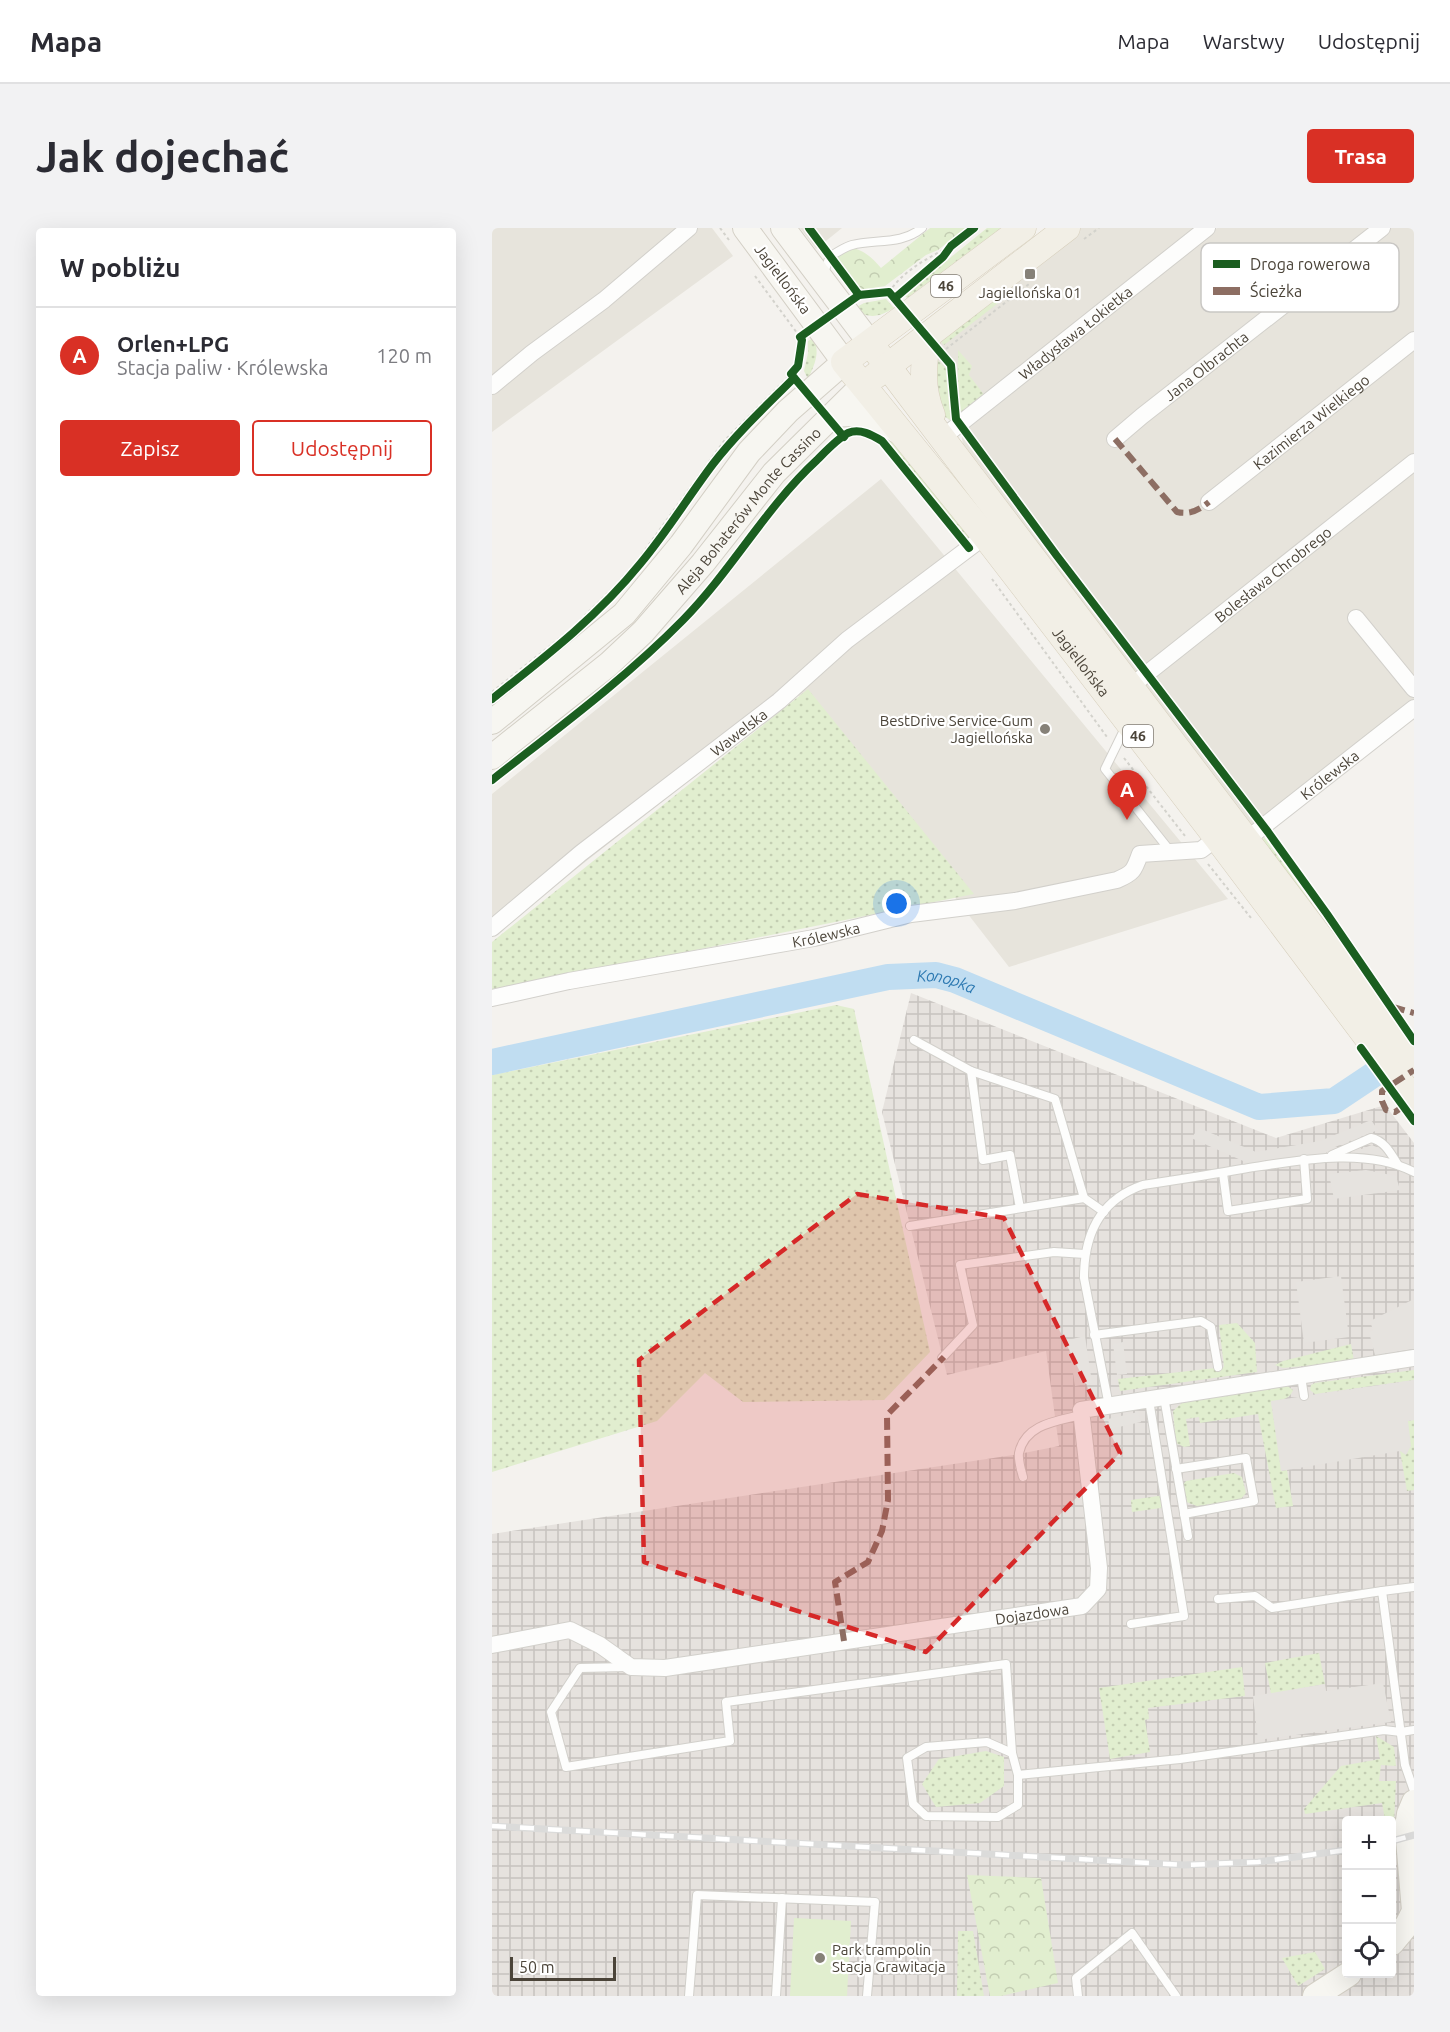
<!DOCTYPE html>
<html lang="pl">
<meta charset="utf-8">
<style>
body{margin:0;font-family:Ubuntu,sans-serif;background:#f2f2f3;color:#2b2b33}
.controls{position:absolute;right:18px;bottom:18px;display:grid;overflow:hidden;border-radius:6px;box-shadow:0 6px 24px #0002}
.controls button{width:54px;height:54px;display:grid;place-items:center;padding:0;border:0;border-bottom:2px solid #e1e1e2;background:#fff;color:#2b2b33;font:30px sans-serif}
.scale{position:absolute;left:18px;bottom:15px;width:106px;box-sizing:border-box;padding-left:6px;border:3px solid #4b4439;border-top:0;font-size:16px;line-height:21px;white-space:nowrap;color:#4b4439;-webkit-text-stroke:4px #fff;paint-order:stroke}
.you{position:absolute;left:405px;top:676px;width:21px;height:21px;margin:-15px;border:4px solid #fff;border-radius:50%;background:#1a73e8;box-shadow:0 0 0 9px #1a73e833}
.badge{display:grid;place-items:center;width:39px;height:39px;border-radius:50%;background:#d93025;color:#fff;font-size:20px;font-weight:700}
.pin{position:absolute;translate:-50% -50px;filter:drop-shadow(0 2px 3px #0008)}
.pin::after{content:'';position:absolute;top:32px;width:21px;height:18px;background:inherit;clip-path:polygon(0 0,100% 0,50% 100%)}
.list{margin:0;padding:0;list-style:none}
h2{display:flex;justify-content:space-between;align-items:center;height:78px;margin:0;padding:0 24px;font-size:26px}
h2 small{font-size:20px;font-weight:400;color:#7c7c81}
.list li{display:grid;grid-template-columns:39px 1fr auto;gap:18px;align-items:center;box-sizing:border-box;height:96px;padding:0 24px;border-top:2px solid #e1e1e2}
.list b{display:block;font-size:22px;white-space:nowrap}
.list p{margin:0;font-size:20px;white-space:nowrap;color:#7c7c81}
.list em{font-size:20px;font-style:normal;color:#7c7c81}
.actions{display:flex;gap:12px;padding:18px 24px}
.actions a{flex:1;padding:14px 0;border:2px solid #d93025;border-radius:6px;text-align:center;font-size:21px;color:#d93025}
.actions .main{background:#d93025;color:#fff}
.icon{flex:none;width:33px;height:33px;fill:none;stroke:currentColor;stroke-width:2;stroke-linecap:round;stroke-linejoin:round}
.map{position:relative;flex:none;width:922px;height:1768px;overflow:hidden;border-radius:6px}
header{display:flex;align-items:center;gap:36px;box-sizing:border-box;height:84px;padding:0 30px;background:#fff;border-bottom:2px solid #e1e1e2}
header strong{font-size:28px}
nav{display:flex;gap:33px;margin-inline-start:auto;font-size:21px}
.intro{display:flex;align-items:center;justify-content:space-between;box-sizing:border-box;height:144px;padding:0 36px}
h1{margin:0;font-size:42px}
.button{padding:15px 27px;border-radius:6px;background:#d93025;color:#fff;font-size:21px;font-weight:700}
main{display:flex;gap:36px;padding:0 36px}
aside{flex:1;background:#fff;border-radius:6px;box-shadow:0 6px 24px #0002}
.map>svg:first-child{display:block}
.residential{fill:#e7e4dc}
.industrial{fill:url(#industrial-grid);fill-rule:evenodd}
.grass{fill:url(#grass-dots)}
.forest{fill:url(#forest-crowns)}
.garden{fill:#e1eecf}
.parking{fill:#e6e3df}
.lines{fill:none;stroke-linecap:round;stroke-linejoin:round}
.river{stroke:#c0ddf1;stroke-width:26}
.lane-casing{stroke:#d2d0cb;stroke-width:10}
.street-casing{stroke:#d2d0cb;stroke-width:18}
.secondary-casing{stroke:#d3cfc5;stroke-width:26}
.primary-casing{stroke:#d6cebb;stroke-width:27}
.path{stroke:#d3d2cc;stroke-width:2;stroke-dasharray:3 3;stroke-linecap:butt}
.lane{stroke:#fdfdfc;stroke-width:8}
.street{stroke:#fdfdfc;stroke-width:16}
.secondary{stroke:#f7f6f1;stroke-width:24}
.primary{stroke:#f2efe6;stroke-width:26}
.rail-casing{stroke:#dbdbda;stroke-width:7}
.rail{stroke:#fff;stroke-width:4.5;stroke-dasharray:14;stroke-linecap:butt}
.quiet{stroke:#8d6e63;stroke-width:6;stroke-dasharray:12 6;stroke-linecap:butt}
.cycleway-casing{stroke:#fff;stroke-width:11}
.cycleway{stroke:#1b5e20;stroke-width:8}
.marked{fill:#d62828;fill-opacity:0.2;stroke:#d62828;stroke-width:4.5;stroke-dasharray:12 8;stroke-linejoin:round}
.poi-dot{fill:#868178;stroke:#fff;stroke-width:2}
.labels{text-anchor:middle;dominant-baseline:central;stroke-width:4.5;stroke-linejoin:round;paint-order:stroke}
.shield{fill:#fff;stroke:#817c74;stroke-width:1.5}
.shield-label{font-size:14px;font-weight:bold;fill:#4b4439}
.street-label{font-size:15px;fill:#4b4439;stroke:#fff}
.poi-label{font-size:15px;fill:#4b4439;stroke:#fff}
.water-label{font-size:16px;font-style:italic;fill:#2e7ab2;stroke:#fff}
.key{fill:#fff;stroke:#c9c7c4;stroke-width:1.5}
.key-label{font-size:16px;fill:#4b4439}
</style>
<header>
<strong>Mapa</strong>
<nav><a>Mapa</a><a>Warstwy</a><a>Udostępnij</a></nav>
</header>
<div class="intro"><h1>Jak dojechać</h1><a class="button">Trasa</a></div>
<main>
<aside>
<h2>W pobliżu<small></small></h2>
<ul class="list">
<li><span class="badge">A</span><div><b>Orlen+LPG</b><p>Stacja paliw · Królewska</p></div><em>120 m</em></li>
</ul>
<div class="actions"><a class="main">Zapisz</a><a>Udostępnij</a></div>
</aside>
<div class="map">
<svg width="922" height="1768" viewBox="0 0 922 1768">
<defs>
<pattern id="industrial-grid" width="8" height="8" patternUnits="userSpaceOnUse" patternTransform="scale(1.5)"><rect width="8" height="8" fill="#e6e2de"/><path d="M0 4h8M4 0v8" fill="none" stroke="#c7c3bf"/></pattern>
<pattern id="grass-dots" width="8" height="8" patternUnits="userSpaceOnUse" patternTransform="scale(1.5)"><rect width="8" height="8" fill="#e1eecf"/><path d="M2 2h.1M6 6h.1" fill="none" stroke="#c3cdb2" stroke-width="1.8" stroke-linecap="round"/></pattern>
<pattern id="forest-crowns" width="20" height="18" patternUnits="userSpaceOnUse" patternTransform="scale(1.5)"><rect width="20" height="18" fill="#e1eecf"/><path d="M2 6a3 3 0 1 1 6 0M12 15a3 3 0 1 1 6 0" fill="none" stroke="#c3cdb2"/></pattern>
</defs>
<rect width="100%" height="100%" fill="#f4f2ee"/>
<g class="residential">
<path d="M0,0H220L241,28L0,204Z"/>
<path d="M308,0H350L324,21Z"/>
<path d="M584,0H704L459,192H457L443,176L445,114L548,37Z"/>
<path d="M725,0H922V472L771,591L758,597L550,332L490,240L471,216L470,211L471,204L478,196Z"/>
<path d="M389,251L736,671L517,739L306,467L0,707V566Z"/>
</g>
<path class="industrial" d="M419,765L784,910L893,877L922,915V1768H0V1306L527,1226L567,1218L554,1123L455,1147L390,884ZM854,1592H900V1746H854Z"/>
<g class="grass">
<path d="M495,0H509L415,70L412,67Z"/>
<path d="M511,66L514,69L452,117L447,111Z"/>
<path d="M394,71L402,80C388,88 377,93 363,80L372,75Z"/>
<path d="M321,110C329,124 322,138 316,151L312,143L316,125V113Z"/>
<path d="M466,122L480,138L477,147L493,168L470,186L466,180Z"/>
<path d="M439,125L454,141L459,192L451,188Z"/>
<path d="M354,196H386L479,308L474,312L472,311L391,209C380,202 371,199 358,201Z"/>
<path d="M316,461L482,666L0,763V714Z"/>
<path d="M772,609L893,777L769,617Z"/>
<path d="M344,777L362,781L438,1124L392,1172L251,1174L213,1145L165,1193L0,1244V847Z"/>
<path d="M745,1095L763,1115L765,1144L628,1163L626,1151L732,1139L727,1097Z"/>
<path d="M859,1116L862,1133L791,1140L783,1137L791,1133Z"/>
<path d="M922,1142V1152L823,1166L818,1162L819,1157L823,1155Z"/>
<path d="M794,1157L801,1162C797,1173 788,1171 779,1174L790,1243L795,1242L801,1278L784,1280L766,1186L708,1195L707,1189L694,1191L698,1218L692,1219L684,1215L681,1183L692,1173Z"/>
<path d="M922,1192V1262L915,1263L908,1223L916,1193Z"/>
<path d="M742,1245L750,1249L754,1265L748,1272L705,1278L694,1274L689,1259L694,1253Z"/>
<path d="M666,1268L672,1269L673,1275L669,1280L640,1284L639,1272Z"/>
<path d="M827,1425L833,1456L779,1466L773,1435Z"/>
<path d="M750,1439L753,1468L656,1480L657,1491L653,1492L658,1524L618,1531L607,1460Z"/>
<path d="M884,1508L902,1519L904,1538L889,1537L887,1553H904L902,1595L900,1596V1592H893L890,1575L813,1586L812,1581L849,1538L888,1531Z"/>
<path d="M494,1523L512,1529V1558L488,1575L444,1579L430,1556L447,1531Z"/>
<path d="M466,1703H481L492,1768H465Z"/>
<path d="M823,1724L833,1741L806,1758L790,1730Z"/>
</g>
<g class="forest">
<path d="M438,0H474L446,22L434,27L393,58L367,62L344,31C358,9 377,26 389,40Z"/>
<path d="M475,1647L549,1650L566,1755L509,1768H498Z"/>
</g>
<path class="garden" d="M302,1690L359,1693L355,1768H298Z"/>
<g class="parking">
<path d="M879,892L886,902L838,921L833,926L779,934L775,932L758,936L699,910L707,900L764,924L828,913Z"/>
<path d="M880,917L891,922L899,934L847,929Z"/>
<path d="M874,942L904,948L908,962L842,971L837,946Z"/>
<path d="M849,1048L857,1109L812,1115L804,1054Z"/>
<path d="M922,1071V1121L883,1127L877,1104L881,1102L878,1093Z"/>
<path d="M593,1108L600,1155L583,1158L576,1112Z"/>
<path d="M631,1114L635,1146L625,1147L621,1116Z"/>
<path d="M922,1152V1192L916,1193L919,1218L914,1227L908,1223L789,1243L779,1173Z"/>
<path d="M646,1184L649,1194L618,1201L616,1191Z"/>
<path d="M891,1455L899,1494L766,1512L761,1468L833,1456L834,1463Z"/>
</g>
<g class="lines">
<path class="river" id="s1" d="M0,834L396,749L444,747L463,752L767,879L842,873L884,845"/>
<defs>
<g id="lane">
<path d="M331,47L338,28C345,25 352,19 360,17C382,11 410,17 430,0"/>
<path d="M634,498L613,541L679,624"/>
<path d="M422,812L479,843L491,932L518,927L528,980"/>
<path d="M479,843L563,871L592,970"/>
<path d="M840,927L879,910C893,913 899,926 906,937"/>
<path d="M731,945L736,983L815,971L812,931"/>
<path d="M418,998L592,970L612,984"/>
<path d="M602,1107L709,1093L719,1099L726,1139"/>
<path d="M450,1130L481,1097L468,1037L562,1024L593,1026"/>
<path d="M809,1148L812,1168"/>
<path d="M672,1169L696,1308"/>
<path d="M617,1178L592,1050C592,1007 607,972 651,957C684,952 717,947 750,941C803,933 873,918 922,944"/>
<path d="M684,1241L754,1230L762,1273L692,1286"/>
<path d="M531,1249C529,1242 526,1232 527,1225C533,1196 565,1193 589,1187"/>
<path d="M890,1363L922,1359"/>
<path d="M726,1371L763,1368L780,1380L890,1363L913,1537L922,1563"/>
<path d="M639,1396L692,1388L657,1172"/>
<path d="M136,1439L88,1440L59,1484L74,1539L238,1513L234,1474L514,1436L520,1525"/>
<path d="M495,1514L520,1525L526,1547V1577L506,1589L434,1588L421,1576L415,1530L434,1519Z"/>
<path d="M526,1547L688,1531L892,1502L909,1504L922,1502"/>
<path d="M197,1768L205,1667L383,1674L375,1768"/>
<path d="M284,1768L290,1670"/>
<path d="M586,1768L584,1750L640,1705L684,1768"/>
</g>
<g id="street">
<path d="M0,158L40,125L112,72L197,0"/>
<path id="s2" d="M450,210L715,0"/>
<path id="s3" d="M623,211L650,188L890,0"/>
<path id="s4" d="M717,274L922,112"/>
<path d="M864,390L922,461"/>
<path id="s5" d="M638,459L922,234"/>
<path id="s6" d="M754,612L922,480"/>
<path id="s7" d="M0,700L89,625L287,473L355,412L493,308"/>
<path id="s8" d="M0,770L77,753L322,710L419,686L523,673L625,652C641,645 642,643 648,626L709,622L725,610"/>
<path id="s9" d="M0,1417L78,1402L108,1417L139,1439L173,1440L590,1378L606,1361L607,1340L589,1182L922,1130"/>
</g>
<g id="secondary">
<path d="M291,0L378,115"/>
<path d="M339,189C366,181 384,190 407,204"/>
<path d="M0,494L132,386L189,317L257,224L296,183L352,134L253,0"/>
<path id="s10" d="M0,529L117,436L151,404L211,335L282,245L371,157"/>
<path d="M900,1715L915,1697L922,1683L915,1599L917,1586L922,1574"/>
<path d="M823,1768L857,1746"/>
</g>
<g id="primary">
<path id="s11" d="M531,0L352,134L493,308L725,610L922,872"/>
<path d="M436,108C431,137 429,160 440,187"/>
<path d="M378,115L922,833"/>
<path d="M383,148L575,0"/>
</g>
</defs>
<use href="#lane" class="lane-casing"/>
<use href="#street" class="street-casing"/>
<use href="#secondary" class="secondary-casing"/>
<use href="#primary" class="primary-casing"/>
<g class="path">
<path d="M228,0L237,12"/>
<path d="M592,11L607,0"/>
<path d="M263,48L308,109"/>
<path d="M397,64C412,42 436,30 459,18"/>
<path d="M454,121L537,56"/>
<path d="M500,351L615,509"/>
<path d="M0,464L78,402L121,360L145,333L232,213L299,146"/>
<path d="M632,530L693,608"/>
<path d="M716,636L759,690"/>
</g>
<use href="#lane" class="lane"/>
<use href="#street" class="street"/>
<use href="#secondary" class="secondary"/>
<use href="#primary" class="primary"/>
<defs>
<g id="rail">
<path d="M0,1598L692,1637L766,1634L854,1622"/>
<path d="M900,1613L922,1607"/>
</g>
</defs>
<use href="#rail" class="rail-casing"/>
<use href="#rail" class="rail"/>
<g class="quiet">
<path d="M623,211L685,284C698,287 707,282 717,274"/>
<path d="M901,779L922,785"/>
<path d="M912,878L903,884L894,882L890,873V863L922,842"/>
<path d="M352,1413L343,1354L376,1334L390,1303L396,1272L395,1187L452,1129"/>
</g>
<defs>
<g id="cycleway">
<path d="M317,0L367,67"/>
<path d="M403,70L451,29L459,18L482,0"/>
<path d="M352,209L299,146L306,138L310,112L308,109L367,67L397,64L459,137L464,191L565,328L776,604L835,686L922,813"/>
<path d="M0,471C53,429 105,389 148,336C175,304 196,269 221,236C245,205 274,178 302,150"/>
<path d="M0,552C65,501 133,451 191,392C240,342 274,279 325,232C334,223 345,211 356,205C368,200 380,207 390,213L477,320"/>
<path d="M869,820L922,893"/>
</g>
</defs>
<use href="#cycleway" class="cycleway-casing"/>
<use href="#cycleway" class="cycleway"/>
</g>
<path class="marked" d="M365,966L512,990L628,1225L434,1424L152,1334L147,1132Z"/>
<g class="poi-dot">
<rect x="532" y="40" width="12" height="12" rx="3"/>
<circle cx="553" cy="501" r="6"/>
<circle cx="328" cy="1730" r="6"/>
</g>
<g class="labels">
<g class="shield">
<rect x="439" y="47" width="30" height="22" rx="4.5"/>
<rect x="631" y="497" width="30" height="22" rx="4.5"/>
</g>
<g class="shield-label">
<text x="454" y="58">46</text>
<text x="646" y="508">46</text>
</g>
<g class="street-label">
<text transform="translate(291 51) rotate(53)">Jagiellońska</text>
<text stroke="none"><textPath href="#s2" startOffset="170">Władysława Łokietka</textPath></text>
<text stroke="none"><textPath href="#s3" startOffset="117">Jana Olbrachta</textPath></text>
<text stroke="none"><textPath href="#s4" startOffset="130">Kazimierza Wielkiego</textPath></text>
<text stroke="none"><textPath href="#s10" startOffset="357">Aleja Bohaterów Monte Cassino</textPath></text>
<text stroke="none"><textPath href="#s5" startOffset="182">Bolesława Chrobrego</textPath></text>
<text stroke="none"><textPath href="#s11" startOffset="606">Jagiellońska</textPath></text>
<text stroke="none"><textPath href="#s7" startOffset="315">Wawelska</textPath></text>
<text stroke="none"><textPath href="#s6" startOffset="106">Królewska</textPath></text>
<text stroke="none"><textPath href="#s8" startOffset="340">Królewska</textPath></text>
<text stroke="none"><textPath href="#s9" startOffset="556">Dojazdowa</textPath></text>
</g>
<g class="poi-label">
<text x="538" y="64">Jagiellońska 01</text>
<text x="541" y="492" text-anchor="end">BestDrive Service-Gum<tspan x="541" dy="17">Jagiellońska</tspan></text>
<text x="340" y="1721" text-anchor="start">Park trampolin<tspan x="340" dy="17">Stacja Grawitacja</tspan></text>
</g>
<g class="water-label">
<text stroke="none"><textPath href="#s1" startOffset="464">Konopka</textPath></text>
</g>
</g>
<rect x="709" y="15" width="198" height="69" rx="9" class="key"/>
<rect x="721" y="32" width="27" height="8" fill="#1b5e20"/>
<rect x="721" y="59" width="27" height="8" fill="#8d6e63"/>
<g class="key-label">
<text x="758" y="42">Droga rowerowa</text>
<text x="758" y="69">Ścieżka</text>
</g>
</svg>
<div class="controls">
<button>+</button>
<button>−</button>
<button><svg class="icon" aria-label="locate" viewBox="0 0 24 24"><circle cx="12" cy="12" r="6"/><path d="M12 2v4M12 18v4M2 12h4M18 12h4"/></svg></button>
</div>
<div class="scale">50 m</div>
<div class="you"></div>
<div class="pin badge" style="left:635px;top:592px">A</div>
</div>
</main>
